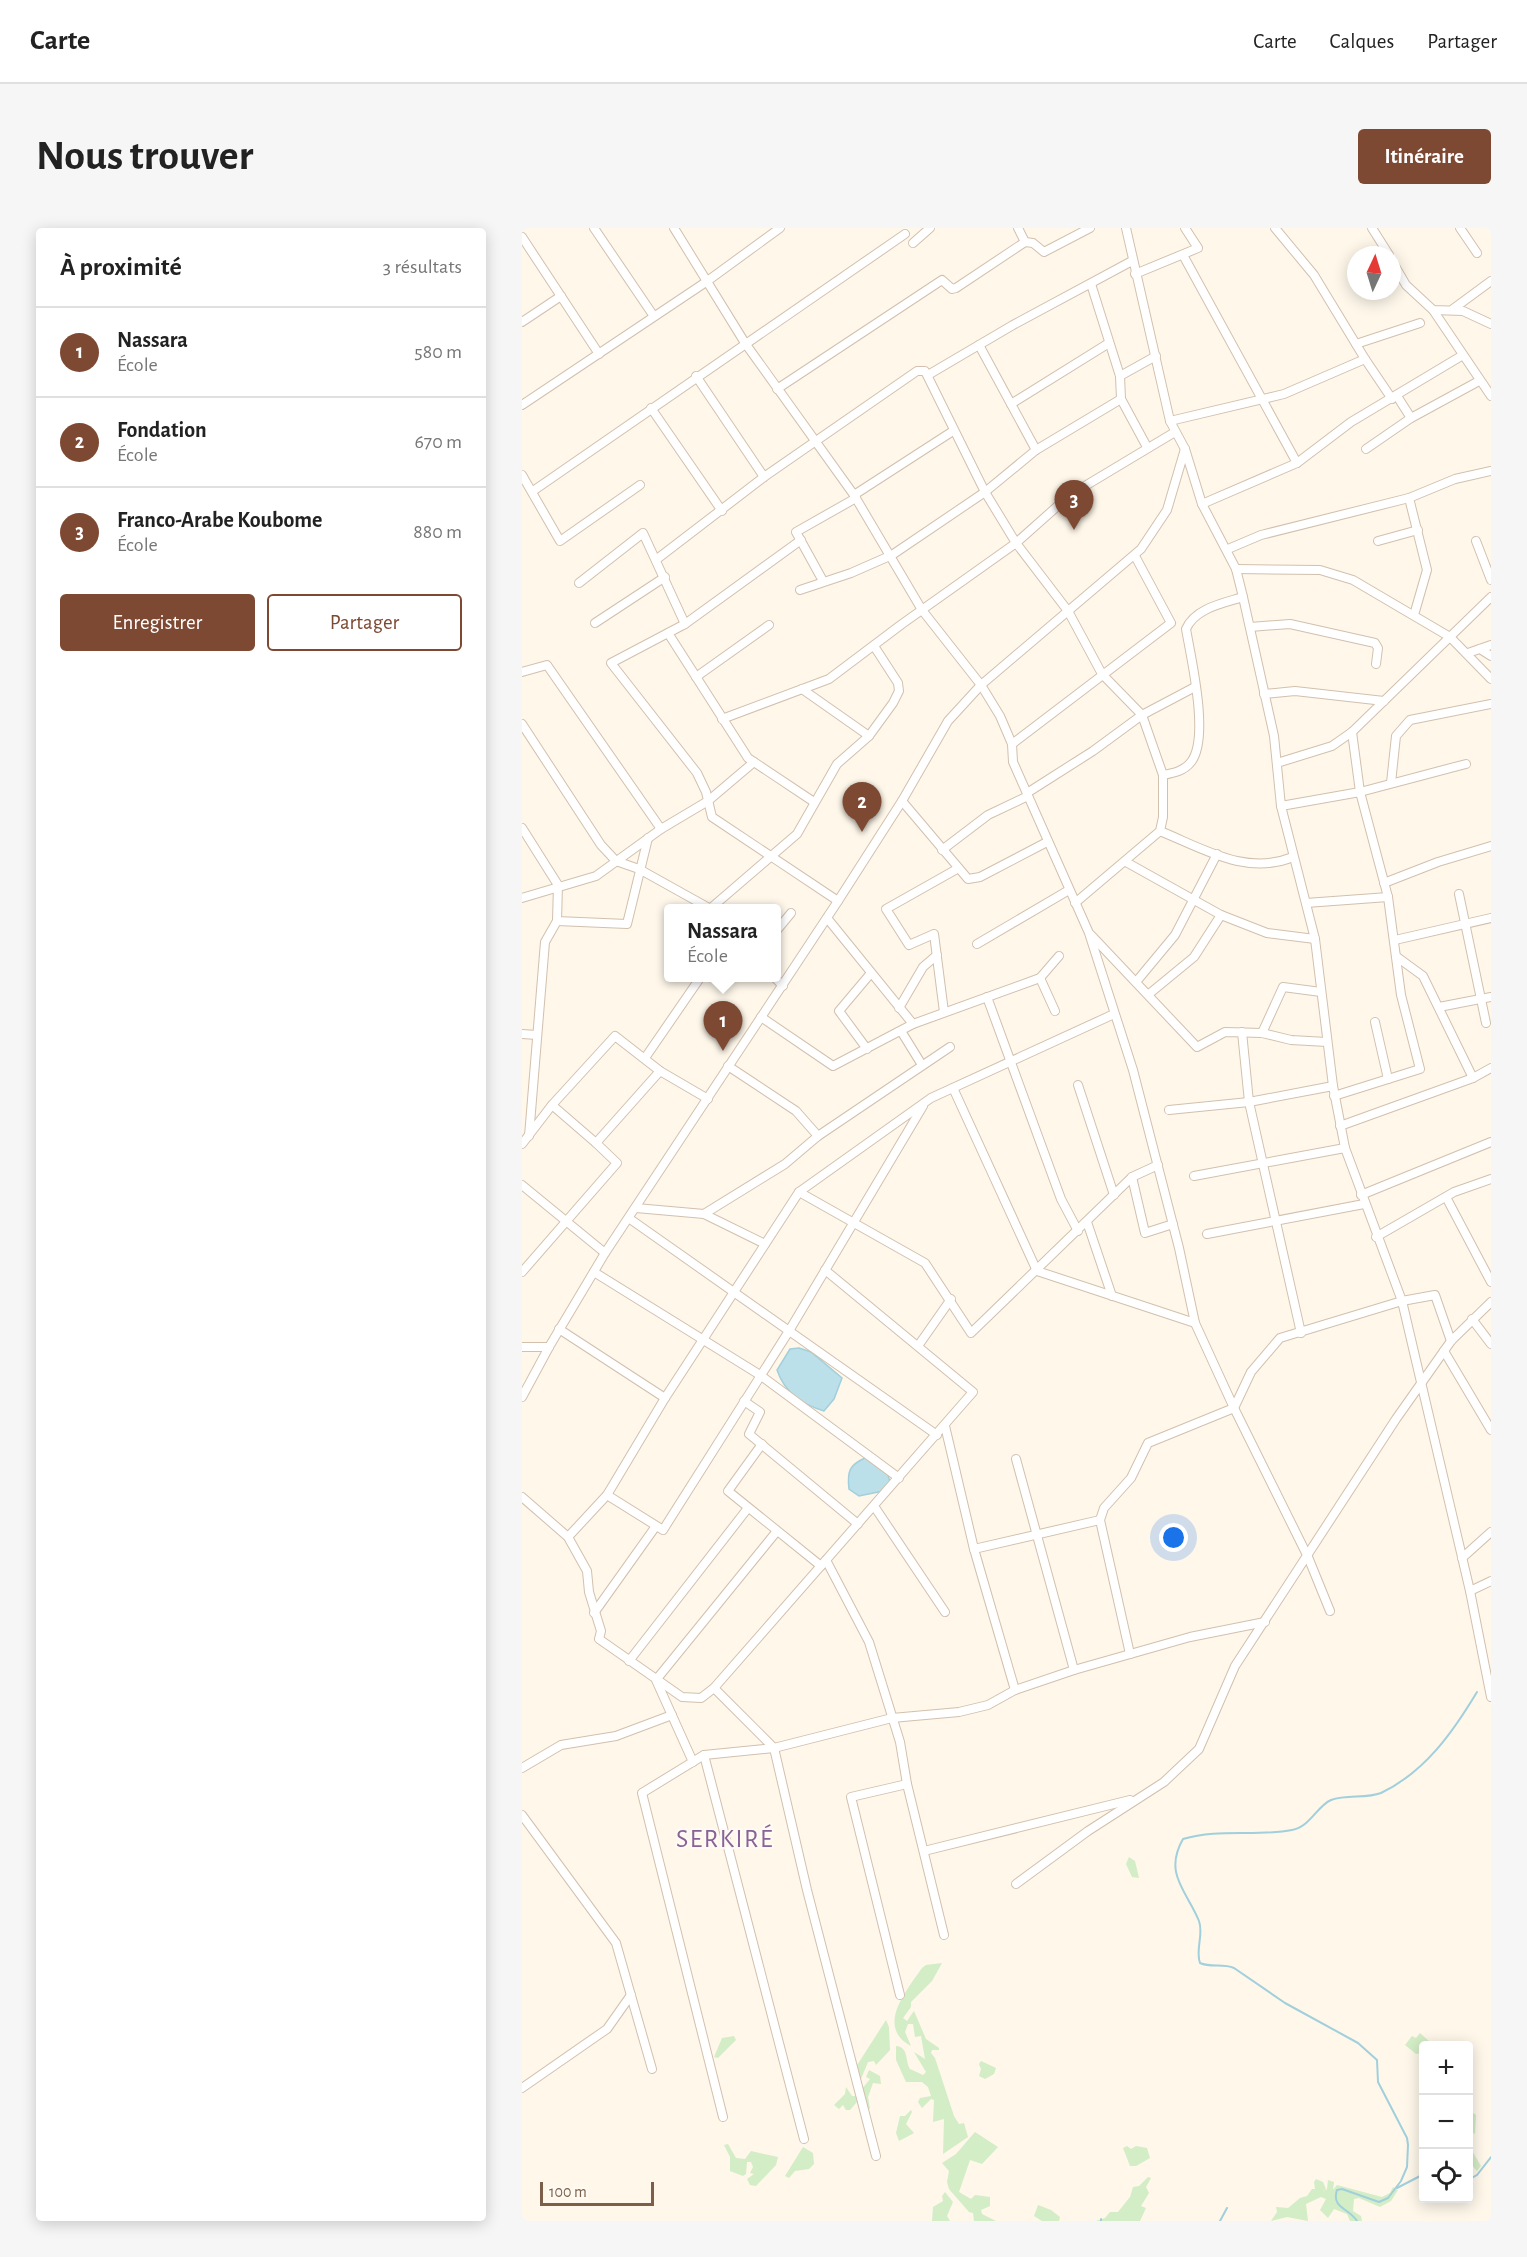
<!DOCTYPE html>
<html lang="fr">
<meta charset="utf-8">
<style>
body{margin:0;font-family:"Alegreya Sans",sans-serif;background:#f6f6f6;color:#222}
.controls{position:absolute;right:18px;bottom:18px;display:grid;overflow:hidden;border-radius:6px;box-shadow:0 3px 15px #0003}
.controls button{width:54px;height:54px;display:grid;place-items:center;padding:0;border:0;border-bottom:2px solid #e0e0e0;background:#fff;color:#222;font:30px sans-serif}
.compass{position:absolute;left:825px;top:18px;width:54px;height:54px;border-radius:50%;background:#fff;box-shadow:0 3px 15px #0003;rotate:4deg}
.scale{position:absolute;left:18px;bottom:15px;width:114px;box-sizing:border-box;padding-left:6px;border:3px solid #7b5f4a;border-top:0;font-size:16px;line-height:21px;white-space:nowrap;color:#7b5f4a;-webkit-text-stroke:4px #fffbf2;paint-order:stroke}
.you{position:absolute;left:652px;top:1310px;width:21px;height:21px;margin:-15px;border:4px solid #fff;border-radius:50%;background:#1a73e8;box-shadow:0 0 0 9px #1a73e833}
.badge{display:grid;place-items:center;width:39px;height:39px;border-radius:50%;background:#7e4933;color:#fff;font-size:20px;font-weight:700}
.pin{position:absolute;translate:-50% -50px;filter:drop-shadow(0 2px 3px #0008)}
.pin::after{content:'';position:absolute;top:32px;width:21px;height:18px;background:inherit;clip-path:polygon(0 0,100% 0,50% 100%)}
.popup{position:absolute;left:142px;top:676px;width:117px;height:78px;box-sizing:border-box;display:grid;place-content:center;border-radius:6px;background:#fff;filter:drop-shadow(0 2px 4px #0005);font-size:20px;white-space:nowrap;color:#767676}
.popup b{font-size:22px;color:#222}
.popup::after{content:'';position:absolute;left:50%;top:100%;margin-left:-12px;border:12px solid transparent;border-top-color:#fff}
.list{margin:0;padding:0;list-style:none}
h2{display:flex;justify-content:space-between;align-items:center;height:78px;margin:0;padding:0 24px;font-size:26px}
h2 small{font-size:20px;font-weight:400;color:#767676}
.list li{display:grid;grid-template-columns:39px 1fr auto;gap:18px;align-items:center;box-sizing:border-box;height:90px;padding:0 24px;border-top:2px solid #e0e0e0}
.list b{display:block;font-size:22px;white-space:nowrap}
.list p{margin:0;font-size:20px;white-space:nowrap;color:#767676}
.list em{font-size:20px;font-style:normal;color:#767676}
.actions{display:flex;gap:12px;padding:18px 24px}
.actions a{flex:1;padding:14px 0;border:2px solid #7e4933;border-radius:6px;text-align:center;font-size:21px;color:#7e4933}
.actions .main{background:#7e4933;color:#fff}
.icon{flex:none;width:33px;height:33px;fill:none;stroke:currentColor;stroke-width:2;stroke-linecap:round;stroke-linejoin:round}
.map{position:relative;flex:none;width:969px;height:1993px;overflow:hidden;border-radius:6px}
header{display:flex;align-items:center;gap:36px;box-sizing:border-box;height:84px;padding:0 30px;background:#fff;border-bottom:2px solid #e0e0e0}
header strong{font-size:28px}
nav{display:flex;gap:33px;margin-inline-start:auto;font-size:21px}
.intro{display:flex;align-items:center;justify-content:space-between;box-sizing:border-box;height:144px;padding:0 36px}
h1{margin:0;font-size:42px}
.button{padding:15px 27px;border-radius:6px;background:#7e4933;color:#fff;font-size:21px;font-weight:700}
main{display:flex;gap:36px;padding:0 36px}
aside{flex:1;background:#fff;border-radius:6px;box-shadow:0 3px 15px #0003}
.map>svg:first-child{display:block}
.green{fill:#d3edc6}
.water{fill:#bce0ea;stroke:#a1cfdc;stroke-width:1.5}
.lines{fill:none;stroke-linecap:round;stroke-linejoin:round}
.stream{stroke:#a1cfdc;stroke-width:2}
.minor-casing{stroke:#d2c0ae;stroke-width:10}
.minor{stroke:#fff;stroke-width:8}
.labels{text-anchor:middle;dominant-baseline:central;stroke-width:4.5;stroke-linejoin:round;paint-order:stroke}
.quarter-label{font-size:26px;letter-spacing:1.5px;fill:#896397;stroke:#fffbf2}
</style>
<header>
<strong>Carte</strong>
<nav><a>Carte</a><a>Calques</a><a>Partager</a></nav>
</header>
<div class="intro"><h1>Nous trouver</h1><a class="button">Itinéraire</a></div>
<main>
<aside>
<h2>À proximité<small>3 résultats</small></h2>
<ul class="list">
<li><span class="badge">1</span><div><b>Nassara</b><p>École</p></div><em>580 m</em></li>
<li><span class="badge">2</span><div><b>Fondation</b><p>École</p></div><em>670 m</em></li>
<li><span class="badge">3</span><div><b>Franco-Arabe Koubome</b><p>École</p></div><em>880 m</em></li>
</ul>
<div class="actions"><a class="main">Enregistrer</a><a>Partager</a></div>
</aside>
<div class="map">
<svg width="969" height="1993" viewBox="0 0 969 1993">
<rect width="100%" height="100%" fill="#fef7ea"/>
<g class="green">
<path d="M607,1629L613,1633L617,1650L610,1649L604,1636Z"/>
<path d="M420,1735L410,1753L389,1774V1779L381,1790L385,1793L392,1783L404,1811L417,1820V1822H410L409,1825L413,1830L432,1888L437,1896L442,1895L446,1909L421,1926L422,1891L411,1894L412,1872L409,1871L400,1880L396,1874L398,1870L409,1868L406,1859L400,1854H384L374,1832V1818C387,1819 383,1833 388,1841L401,1847L404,1844L392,1824L403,1831L399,1808L393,1809L391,1796H386L383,1804L389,1818C353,1799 385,1762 400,1740L404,1737Z"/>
<path d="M364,1792L367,1799L368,1822L354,1837L352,1833L346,1834L339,1851H335L332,1842Z"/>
<path d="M898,1805L908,1814V1817L902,1818L901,1825L894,1826L883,1817L890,1808L894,1810Z"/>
<path d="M212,1808L214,1812L196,1830L192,1829L200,1810Z"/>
<path d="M459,1833L474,1840L472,1846L463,1851L457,1848L459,1841L457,1836Z"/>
<path d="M347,1842L358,1848L359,1856L351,1855L346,1869L348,1881L343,1879L339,1862L348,1851L344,1849Z"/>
<path d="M324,1859L330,1868H334L335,1874L328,1882H324L321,1877L317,1881L312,1877L323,1866Z"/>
<path d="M389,1882L390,1884L384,1896L392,1905L377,1913L374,1905L378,1888H383Z"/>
<path d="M947,1882L954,1887L953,1906L947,1903Z"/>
<path d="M453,1904L476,1919L460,1936L448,1932L437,1964L449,1971L453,1967L468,1969V1978L459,1982L460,1986L474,1993H452L451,1985L447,1984L427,1961L425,1954L427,1943L420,1935L434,1926Z"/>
<path d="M206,1916L214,1930L223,1931L229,1923L256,1929L254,1937L234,1958L228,1957L225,1951L232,1946L228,1945L231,1939L229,1934H225L224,1946L221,1948L208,1943V1929L202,1917Z"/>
<path d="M605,1918L609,1921L614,1918L625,1920L628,1930L614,1938H608L601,1920Z"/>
<path d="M281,1919L291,1925L292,1936L287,1941L273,1943L267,1950L263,1948Z"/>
<path d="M949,1921L959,1938L955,1943L947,1934V1922Z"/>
<path d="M626,1949L629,1950L624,1959L627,1965L619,1978L624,1980L618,1993H574L583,1990L588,1984H596L608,1969L611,1959L617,1958Z"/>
<path d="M794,1951L801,1954L804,1961L800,1964L805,1961L806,1952L812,1954L811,1962L815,1957L860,1969L868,1965L871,1959L876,1962L869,1973L858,1979L837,1970L832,1971L831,1983L839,1988L840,1993H828L825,1986L812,1981L806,1990L798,1982L804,1971L799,1969L784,1976L786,1993L765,1989L749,1993L755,1984L754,1979L766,1980L778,1970L785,1968L790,1961H793L792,1954Z"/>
<path d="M423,1964L431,1974L425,1988L428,1993H410L411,1979L421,1973L420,1968Z"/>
<path d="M516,1977L529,1982L538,1989L537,1993H520L512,1988Z"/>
</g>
<g class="water">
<path d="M277,1120L289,1124L320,1150L312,1171L302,1183C279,1176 263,1165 255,1142L268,1121Z"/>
<path d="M343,1230L366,1247L368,1254L361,1263L337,1268L327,1261C325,1244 327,1237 343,1230Z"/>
</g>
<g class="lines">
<g class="stream">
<path d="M946,1952L955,1947L969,1929"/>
<path d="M875,1960L902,1946"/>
<path d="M579,1991V1993"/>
<path d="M698,1993L705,1980"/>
<path d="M835,1993C827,1980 809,1980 815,1962L820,1961L857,1974L866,1970L879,1953L885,1939L886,1917L885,1910L856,1854L855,1832L836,1815L763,1775L712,1740C701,1735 689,1740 678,1735C673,1722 682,1707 677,1693C665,1663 641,1646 661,1611C697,1600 734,1609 770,1602C788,1599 795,1578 809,1572C825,1566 844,1571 859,1565C903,1544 931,1504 955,1464"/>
</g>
<defs>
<g id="minor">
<path d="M72,0L131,87"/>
<path d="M152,0L223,115L332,267L400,382L459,457L478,488L490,516L491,534L567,705L611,842L657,1020L673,1095L712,1180L786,1329L808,1383"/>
<path d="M604,0L648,193L663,221L680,276L714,341L721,369L752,508L759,578L793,711L811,858L823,920L880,1073L948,1363L969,1469"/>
<path d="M850,0L867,27"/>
<path d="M938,0L955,25"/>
<path d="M0,9L77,126"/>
<path d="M503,14L511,15L522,24L568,0"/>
<path d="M391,15L408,0"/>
<path d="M661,27L775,235"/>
<path d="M870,33L884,57L911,82L941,83L969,96"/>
<path d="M613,46L676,20L663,0"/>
<path d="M569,56L598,148L599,171L625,219"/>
<path d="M931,81L969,53"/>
<path d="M911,82L969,168"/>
<path d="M0,94L39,68"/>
<path d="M834,116L898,95"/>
<path d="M457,117L514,222"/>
<path d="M843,131L870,171"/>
<path d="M406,147L491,97L610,33"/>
<path d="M174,148L242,249"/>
<path d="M598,148L634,128"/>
<path d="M255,161L420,52L430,61L434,60L503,14L496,0"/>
<path d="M875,168L889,190L957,153"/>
<path d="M489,176L587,115"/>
<path d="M0,177L184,54L258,0"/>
<path d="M129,180L200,283"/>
<path d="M648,193L762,166L843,131L792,47L753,0"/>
<path d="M844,221L889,190"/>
<path d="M0,247L38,313L118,257"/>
<path d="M11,263L383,6"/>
<path d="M332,267L431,203"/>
<path d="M887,270L905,342L892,387"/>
<path d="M680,276L775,235L829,194L941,127"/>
<path d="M279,312L163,396L89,435L175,545L184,564L190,589L316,673"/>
<path d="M856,313L896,302"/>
<path d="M954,313L969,352"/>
<path d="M706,321L739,307L887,270L933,251L969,243"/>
<path d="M135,331L242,249L395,143H403L463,264L494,315L546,383L580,446L620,487L641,547V589L638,603L553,675"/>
<path d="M714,341L798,342L831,352L928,409L969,451"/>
<path d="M301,353L274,304L334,270"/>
<path d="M57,355L121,305L163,396"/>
<path d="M278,362L329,345L370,327L463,264L514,222L599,171"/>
<path d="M73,395L143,349"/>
<path d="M728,399L768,396L853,415L856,420L854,436"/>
<path d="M146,405L226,530L292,574"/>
<path d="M958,421L969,428"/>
<path d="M946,425L969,417"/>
<path d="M0,444L25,437L139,601"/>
<path d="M174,449L247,397"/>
<path d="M280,461L347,508"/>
<path d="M742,466L773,463L862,473"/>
<path d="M200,491L307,451L380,396L494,315L548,267L653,204"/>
<path d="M0,496L79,617L94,633L117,641L187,680"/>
<path d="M490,516L649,395L613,328"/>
<path d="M755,535L810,518L830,504L969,369"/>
<path d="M641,547C652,545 662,543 669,534C688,510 669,430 664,401C673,380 702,375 721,369"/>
<path d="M869,555L874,508L888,492L969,476"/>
<path d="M505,565L571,523L620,487L673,459"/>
<path d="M380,573L446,651L458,649L525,614"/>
<path d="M759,578L838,564L944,536"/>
<path d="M0,600L36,657L35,693L105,696L126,610"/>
<path d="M638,603C682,621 724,648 771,629"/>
<path d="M420,622L466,587L506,568"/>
<path d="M604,634L699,687L745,705L793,711"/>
<path d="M862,655L916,634L969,618"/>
<path d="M937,666L964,795"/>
<path d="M0,670L74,648L139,601L186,573L232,534"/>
<path d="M784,675L866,669"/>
<path d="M189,680L275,606L315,536L347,508L371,475L377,463L376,455L352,418"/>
<path d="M305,690L391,796"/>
<path d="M255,702L269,685"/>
<path d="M569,707L675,819L703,804L740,805L769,812L805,814"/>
<path d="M873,712L969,690"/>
<path d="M455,716L547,662"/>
<path d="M875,729L901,748L951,850"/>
<path d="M253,750L261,758"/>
<path d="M518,750L533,783"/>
<path d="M614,754L653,707L695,626"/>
<path d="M627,766L672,729L699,687"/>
<path d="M465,769L539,971L556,1003"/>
<path d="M917,779L969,769"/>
<path d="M377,780L401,739L415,727"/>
<path d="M422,784L412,706L387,717L364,681L435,641"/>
<path d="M239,789L311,838L391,796L518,750L537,728"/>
<path d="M853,794L866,851"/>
<path d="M379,803L400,837"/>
<path d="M720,804L727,874L779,1105"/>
<path d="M740,805L761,759L799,764"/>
<path d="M0,806L15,807"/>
<path d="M345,821L317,783L349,745"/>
<path d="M123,830L178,750"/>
<path d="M206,838L274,883L296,908"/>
<path d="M556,857L592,967"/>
<path d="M431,860L515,1043L673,1095"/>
<path d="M812,868L898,841L879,767L866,669L838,564L830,504"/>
<path d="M30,877L74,915L138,843"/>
<path d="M647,882L727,874L811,858"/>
<path d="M818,898L951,850L969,840"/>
<path d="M7,908L23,714L35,693"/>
<path d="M0,916L30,877L93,808L138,843L186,871"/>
<path d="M672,948L823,920"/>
<path d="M610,949L623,1005L651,996"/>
<path d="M0,957L83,1025"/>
<path d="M277,964L403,1035L449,1105L610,949L636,937"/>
<path d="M839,967L969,914"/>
<path d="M924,969L969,1054"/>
<path d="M114,980L182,986L243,1016"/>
<path d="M182,986L263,936L296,908L428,819"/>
<path d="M108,991L415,1207"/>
<path d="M565,994L590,1068"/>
<path d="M685,1006L842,976"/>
<path d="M854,1009L932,964L969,951"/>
<path d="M0,1044L95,935L74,915"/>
<path d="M72,1044L238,1147L377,1250"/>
<path d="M950,1091L969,1116"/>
<path d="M37,1101L143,1170"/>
<path d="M396,1118L429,1071"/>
<path d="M0,1119H27"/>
<path d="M922,1123L969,1202"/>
<path d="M0,1169L27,1119L83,1025L316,673L380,573L426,493L459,457L619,321L645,282L663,221"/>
<path d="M222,1173L238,1184L227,1206L336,1296"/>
<path d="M423,1198L452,1321L493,1462"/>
<path d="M240,1216L206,1263L299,1338"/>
<path d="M494,1231L552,1442"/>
<path d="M85,1267L141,1302L267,1103L401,878"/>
<path d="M0,1269L46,1309L65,1343L67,1364L79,1403L77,1411L160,1469L179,1470L192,1460L451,1164L303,1042"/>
<path d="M352,1278L423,1384"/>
<path d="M46,1309L85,1267L143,1170L277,964L409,870L592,786"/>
<path d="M452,1321L578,1292"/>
<path d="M940,1330L969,1304"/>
<path d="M304,1332L347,1414L378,1514L385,1556L422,1707"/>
<path d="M948,1363L969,1353"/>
<path d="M72,1385L134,1298"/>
<path d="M608,1426L578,1292L582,1280L609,1250L626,1215L712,1180L729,1144L758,1110L880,1073L913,1067L929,1113"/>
<path d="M107,1433L226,1280"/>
<path d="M192,1460L252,1520L285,1662L354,1928"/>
<path d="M182,1527L282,1911"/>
<path d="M171,1534L134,1452L255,1303"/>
<path d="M0,1540L39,1517L94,1508L150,1487"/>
<path d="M0,1587L94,1715L130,1841"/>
<path d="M402,1623L608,1572"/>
<path d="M494,1656L566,1603L642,1554L677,1521L713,1438L874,1191L929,1113L969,1074"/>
<path d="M378,1767L329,1569L385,1556"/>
<path d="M0,1860L85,1801L109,1767"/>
<path d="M201,1889L120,1565L182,1527L252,1520L370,1490L437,1484L466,1477L493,1462L552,1442L668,1409L743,1394"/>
</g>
</defs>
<use href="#minor" class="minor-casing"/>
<use href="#minor" class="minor"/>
</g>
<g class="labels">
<g class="quarter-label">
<text x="203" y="1611">SERKIRÉ</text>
</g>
</g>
</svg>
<div class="controls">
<button>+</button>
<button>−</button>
<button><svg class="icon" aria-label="locate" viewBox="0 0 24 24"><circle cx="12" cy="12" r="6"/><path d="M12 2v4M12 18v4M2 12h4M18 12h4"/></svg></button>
</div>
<svg class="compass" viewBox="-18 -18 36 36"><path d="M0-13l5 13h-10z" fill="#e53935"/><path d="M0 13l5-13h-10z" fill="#767676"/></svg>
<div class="scale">100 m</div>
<div class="you"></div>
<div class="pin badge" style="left:201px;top:823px">1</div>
<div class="popup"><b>Nassara</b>École</div>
<div class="pin badge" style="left:340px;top:604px">2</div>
<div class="pin badge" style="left:552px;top:302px">3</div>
</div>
</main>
